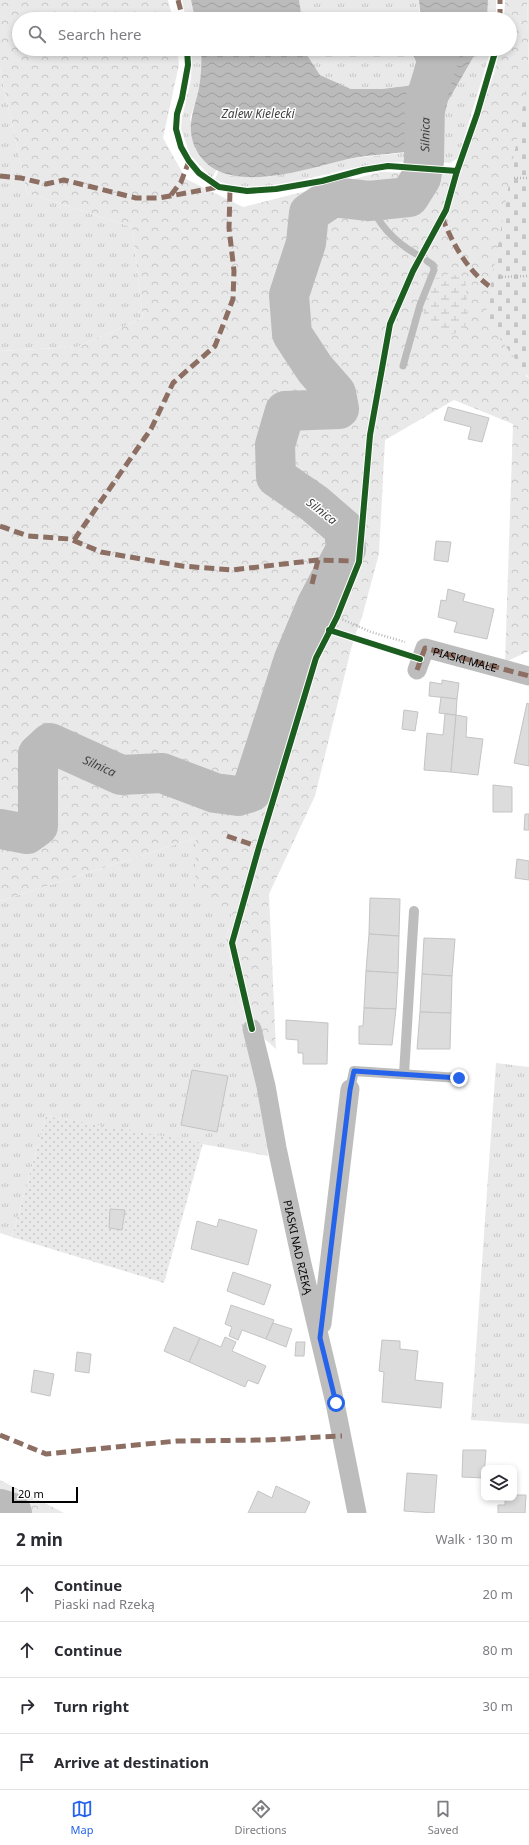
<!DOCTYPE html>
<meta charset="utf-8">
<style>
body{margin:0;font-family:"Noto Sans",sans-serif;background:#f7f7f7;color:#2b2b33}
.controls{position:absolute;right:12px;bottom:12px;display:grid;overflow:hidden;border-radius:8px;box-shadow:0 2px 6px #0003}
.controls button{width:36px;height:36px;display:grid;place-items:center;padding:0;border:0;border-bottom:1px solid #e1e1e2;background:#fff;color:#2b2b33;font:20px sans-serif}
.scale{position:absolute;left:12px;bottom:10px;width:66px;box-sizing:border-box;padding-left:4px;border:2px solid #000;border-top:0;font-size:11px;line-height:14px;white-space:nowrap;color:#000;-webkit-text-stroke:3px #fff;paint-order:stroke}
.stop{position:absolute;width:12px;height:12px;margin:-9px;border:3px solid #2563eb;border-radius:50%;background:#fff}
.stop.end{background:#2563eb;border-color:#fff;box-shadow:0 1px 4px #0008}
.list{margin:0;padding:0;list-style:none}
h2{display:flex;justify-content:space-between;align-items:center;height:52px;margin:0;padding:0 16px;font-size:17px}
h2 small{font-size:13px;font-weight:400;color:#7c7c81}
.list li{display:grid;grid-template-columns:26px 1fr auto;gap:12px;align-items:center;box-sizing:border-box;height:56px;padding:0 16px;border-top:1px solid #e1e1e2}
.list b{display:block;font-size:15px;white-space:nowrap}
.list p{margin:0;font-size:13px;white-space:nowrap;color:#7c7c81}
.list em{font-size:13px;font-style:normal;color:#7c7c81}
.icon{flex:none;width:22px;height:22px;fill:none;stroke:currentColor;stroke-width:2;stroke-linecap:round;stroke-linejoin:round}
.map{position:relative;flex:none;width:529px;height:1513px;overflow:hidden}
.search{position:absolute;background:#fff;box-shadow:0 2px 6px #0003;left:12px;right:12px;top:12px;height:44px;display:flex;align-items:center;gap:10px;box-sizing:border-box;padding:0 14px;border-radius:22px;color:#7c7c81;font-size:15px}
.sheet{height:276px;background:#fff}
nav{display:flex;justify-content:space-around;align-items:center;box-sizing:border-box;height:56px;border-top:1px solid #e1e1e2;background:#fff;font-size:11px;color:#7c7c81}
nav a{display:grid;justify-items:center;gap:2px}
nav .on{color:#2563eb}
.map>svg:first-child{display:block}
.grass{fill:url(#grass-tufts)}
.forest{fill:url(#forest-crowns)}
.wetland{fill:url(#wetland-marsh)}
.cemetery{fill:url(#cemetery-stones)}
.garden{fill:url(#garden-dots)}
.water{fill:url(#water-waves)}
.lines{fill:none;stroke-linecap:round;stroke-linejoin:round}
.stream{stroke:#bbb;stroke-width:7}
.river{stroke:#bbb;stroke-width:40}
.building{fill:#dcdcdc;stroke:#c4c4c4}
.path{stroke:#b8b8b8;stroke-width:2.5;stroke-dasharray:1 2;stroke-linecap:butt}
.service{stroke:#bdbdbd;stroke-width:10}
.minor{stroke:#bdbdbd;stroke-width:19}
.quiet{stroke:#8d6e63;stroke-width:5;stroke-dasharray:10 5;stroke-linecap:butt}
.cycleway-casing{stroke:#fff;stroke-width:8}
.cycleway{stroke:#1b5e20;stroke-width:6}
.route{stroke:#2563eb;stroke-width:5}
.labels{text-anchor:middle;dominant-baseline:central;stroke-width:3;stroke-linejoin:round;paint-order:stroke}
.street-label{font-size:11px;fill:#000;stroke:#fff}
.water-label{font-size:12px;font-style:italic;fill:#3f3f3f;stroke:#fff}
</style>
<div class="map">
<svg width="529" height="1513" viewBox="0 0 529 1513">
<defs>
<pattern id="grass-tufts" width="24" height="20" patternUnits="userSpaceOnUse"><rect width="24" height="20" fill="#e9e9e9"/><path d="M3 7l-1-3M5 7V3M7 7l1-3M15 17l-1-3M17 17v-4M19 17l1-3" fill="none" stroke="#c6c6c6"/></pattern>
<pattern id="forest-crowns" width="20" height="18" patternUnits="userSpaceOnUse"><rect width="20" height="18" fill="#e9e9e9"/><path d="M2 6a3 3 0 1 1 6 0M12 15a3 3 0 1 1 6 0" fill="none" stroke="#c6c6c6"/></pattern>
<pattern id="wetland-marsh" width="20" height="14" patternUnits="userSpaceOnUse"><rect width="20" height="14" fill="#e9e9e9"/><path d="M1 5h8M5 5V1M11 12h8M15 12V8" fill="none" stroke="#c6c6c6"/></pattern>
<pattern id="cemetery-stones" width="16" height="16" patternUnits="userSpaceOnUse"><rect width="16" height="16" fill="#e9e9e9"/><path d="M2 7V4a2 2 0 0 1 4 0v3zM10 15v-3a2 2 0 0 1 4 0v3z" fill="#c6c6c6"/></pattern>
<pattern id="garden-dots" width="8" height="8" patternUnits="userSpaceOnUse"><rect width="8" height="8" fill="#e9e9e9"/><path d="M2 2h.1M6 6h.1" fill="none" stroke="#c6c6c6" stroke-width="1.8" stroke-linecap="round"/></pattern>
<pattern id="water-waves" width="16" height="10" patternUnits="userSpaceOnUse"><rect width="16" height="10" fill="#bbb"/><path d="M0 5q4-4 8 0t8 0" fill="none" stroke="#9f9f9f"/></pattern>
</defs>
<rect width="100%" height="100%" fill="#fff"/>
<g class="grass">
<path d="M182,0H191L195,19H186Z"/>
<path d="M299,0H419V19H302Z"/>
<path d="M488,0H496V19H487Z"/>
<path d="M192,49H201L202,63L199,89L190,119L205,161L217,169L212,178L190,155L181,129L182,118L191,79Z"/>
<path d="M306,49H412V52L421,74L414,85L382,89H351L320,75L307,55Z"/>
<path d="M478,49H491L458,158L450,163L440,162L444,117L448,101Z"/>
<path d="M0,69L27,193L132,227L143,318L77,347L0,351Z"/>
<path d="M412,152L419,160C399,163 378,163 358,167C322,174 247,199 215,179L219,170L231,176L252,177L354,158Z"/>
<path d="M196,838V887L233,911L226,939L236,992L248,1024L268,1156L46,1116L12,1237L0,1233V901Z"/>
<path d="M496,1063L529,1067V1424L471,1420Z"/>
</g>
<g class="forest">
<path d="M0,0H168L173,19H19V49H177L179,65L163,138L186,179L243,207L381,172L460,174L494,73L500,49H510V19H504L505,0H527L529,72L526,376L529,378V651L505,662L513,424L454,400L385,440L379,554L362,617L353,641L315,796L269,894L276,1049L248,1024L236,992L226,939L233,911H218L195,887L196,838L0,901V351L77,347L143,318L132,227L27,193L0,69Z"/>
<path d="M0,1480L6,1483L64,1513H0Z"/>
</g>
<path class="wetland" d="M449,274L465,277L468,313L464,332L444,335L424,317L423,300L434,279Z"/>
<path class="cemetery" d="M527,0H529V378L485,318L529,72Z"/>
<path class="garden" d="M46,1116L203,1143L164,1283L12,1237Z"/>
<g class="water">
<path d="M191,0H299L302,19H195Z"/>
<path d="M419,0H488L487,19H419L420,12Z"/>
<path d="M201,49H306L307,55L320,75L351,89H382L414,85L421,74L412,52V49H478L448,101L444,117L440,162L419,160L412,152H407C389,154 370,155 353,158C309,167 214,204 193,142C187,123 195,107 199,88C201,75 202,62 201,49Z"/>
</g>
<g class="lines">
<g class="stream">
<path d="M369,201C378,224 395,242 416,254"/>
<path d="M403,366L420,305L434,270L433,265L427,261"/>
</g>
<g class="river">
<path id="s1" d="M0,829L27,834L38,826V754L50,743L121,775L162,773L215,793L238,796L251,792L294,659L317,604L346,549L344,529L315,504L276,477L275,445L285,411L339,409L336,393L315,369L292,334L289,295L306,243L309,213L333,197L369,201L409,197L421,178L424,161L425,102L441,49"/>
<path d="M0,1509L12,1513"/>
</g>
</g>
<g class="building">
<path d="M448,407L489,418L482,442L468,439L471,427L444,420Z"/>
<path d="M436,541L451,542L448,562L434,560Z"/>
<path d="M448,589L465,594L463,601L494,609L487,639L454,632L457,622L438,617L441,600L446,601Z"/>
<path d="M442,680L459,683L457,699L429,696L430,682L442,684Z"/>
<path d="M441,697L457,699L456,715L439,713Z"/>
<path d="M527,703L529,704V766L514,763Z"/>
<path d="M404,710L418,712L415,731L402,729Z"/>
<path d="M445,714L456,715L451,772L424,770L427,733L443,735Z"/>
<path d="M456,715L467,717L466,737L483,739L478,775L451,772Z"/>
<path d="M493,785L512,787V812H493Z"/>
<path d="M525,814H529V830H524Z"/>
<path d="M517,859L529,861V880L515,878Z"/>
<path d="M370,898L400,899L399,936L369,934Z"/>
<path d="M369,934L399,936L398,973L366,971Z"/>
<path d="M424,938L455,939L452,976L422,974Z"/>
<path d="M366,971L398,973L396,1009L364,1008Z"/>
<path d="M422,974L452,976L451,1013L420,1012Z"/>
<path d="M364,1008L396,1009L392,1045L359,1044V1026H363Z"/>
<path d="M420,1012L451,1013L450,1049H417Z"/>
<path d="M286,1020L328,1023L327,1064H303V1053H298V1040L286,1039Z"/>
<path d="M192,1070L228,1076L217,1132L181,1125Z"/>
<path d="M110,1209L125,1210L122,1230L109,1228Z"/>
<path d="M219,1219L257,1230L248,1265L191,1249L197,1221L217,1227Z"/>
<path d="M233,1272L271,1285L264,1305L227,1291Z"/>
<path d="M231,1305L274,1320L266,1339L242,1330L238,1340L229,1336L232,1327L225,1324Z"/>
<path d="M273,1323L292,1329L286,1347L266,1339Z"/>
<path d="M174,1327L200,1338L189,1362L164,1351Z"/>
<path d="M225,1337L236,1342L232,1351L266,1366L258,1384L248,1380L245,1387L189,1362L200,1338L221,1347Z"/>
<path d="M382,1340L400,1341V1349L418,1351L415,1380L443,1383L441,1408L382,1402L384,1372L379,1371Z"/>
<path d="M296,1342H305L304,1356H295Z"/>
<path d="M77,1352L91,1354L89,1373L75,1371Z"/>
<path d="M34,1370L54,1374L50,1396L31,1392Z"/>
<path d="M463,1450H486L484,1478L462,1477Z"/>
<path d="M407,1473L437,1475L434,1513L404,1511Z"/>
<path d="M276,1486L310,1502L305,1513H248L258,1491L272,1498Z"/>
<path d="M514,1495H526L525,1513H498V1505H505V1498H514Z"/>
</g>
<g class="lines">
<g class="path">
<path d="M514,178H529"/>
<path d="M499,277L529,276"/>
<path d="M353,561H355"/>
<path d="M337,617L371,632L405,642"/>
</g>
<g class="service">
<path d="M404,1074L414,911"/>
<path d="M350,1089L354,1071L459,1078"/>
</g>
<g class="minor">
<path id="s2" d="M417,670L425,648L529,676"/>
<path id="s3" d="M252,1029L266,1086L277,1148L302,1264L335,1403L357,1513"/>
<path d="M322,1324L350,1089"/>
</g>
<g class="quiet">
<path d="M178,0L183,19"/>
<path d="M500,19V0"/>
<path d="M0,176L21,178L46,184L64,180L136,198H159L219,187"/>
<path d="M171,195L181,182L189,161"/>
<path d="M442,217C452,242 466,269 489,286"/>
<path d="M0,526L28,536L70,539L101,552L182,566L232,570L318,560L353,561"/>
<path d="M74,540L151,429L173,383L215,346L233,299L234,271L229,228L230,190"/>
<path d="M312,584L318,560"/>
<path d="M417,670L425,648L529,676"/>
<path d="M227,836L259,847"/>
<path d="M0,1435L46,1454L177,1441L264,1440L342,1436"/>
</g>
<defs>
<g id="cycleway">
<path d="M187,49L188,65L182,98L177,114L176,129L181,147L189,161L199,173L219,187L247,191L276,189L322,181L363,170L388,166L457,171L477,114L496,49"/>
<path d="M329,630L420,659"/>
<path d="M252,1029L232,943L259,847L316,658L337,617L359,562L370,435L390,324L413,271L446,210L457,171"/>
</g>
</defs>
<use href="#cycleway" class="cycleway-casing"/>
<use href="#cycleway" class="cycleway"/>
</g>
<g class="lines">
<path class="route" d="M336,1403L320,1338L350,1090L354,1071L459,1078"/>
</g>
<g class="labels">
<g class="street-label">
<text stroke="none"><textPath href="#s2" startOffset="65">PIASKI MAŁE</textPath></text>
<text stroke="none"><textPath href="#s3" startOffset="223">PIASKI NAD RZEKĄ</textPath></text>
</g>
<g class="water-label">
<text x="258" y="113">Zalew Kielecki</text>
<text stroke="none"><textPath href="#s1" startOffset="1216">Silnica</textPath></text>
<text transform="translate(322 511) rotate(38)">Silnica</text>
<text stroke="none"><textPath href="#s1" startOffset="184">Silnica</textPath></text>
</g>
</g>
</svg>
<div class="controls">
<button><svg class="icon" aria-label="layers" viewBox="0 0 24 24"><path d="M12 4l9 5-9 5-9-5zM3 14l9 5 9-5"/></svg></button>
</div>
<div class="scale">20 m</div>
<div class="stop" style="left:336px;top:1403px"></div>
<div class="stop end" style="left:459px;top:1078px"></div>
<div class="search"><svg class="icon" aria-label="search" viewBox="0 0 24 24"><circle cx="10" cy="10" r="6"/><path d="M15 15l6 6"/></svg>Search here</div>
</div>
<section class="sheet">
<h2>2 min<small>Walk · 130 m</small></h2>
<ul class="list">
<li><svg class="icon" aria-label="ahead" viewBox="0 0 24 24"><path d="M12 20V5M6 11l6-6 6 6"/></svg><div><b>Continue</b><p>Piaski nad Rzeką</p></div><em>20 m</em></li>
<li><svg class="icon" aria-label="ahead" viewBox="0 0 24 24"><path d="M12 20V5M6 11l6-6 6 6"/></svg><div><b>Continue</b></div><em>80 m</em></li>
<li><svg class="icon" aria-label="right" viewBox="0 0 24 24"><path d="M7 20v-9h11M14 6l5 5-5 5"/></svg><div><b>Turn right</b></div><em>30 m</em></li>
<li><svg class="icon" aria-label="arrive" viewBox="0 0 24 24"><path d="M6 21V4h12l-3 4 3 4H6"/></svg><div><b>Arrive at destination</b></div></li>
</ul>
</section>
<nav>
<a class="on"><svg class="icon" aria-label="map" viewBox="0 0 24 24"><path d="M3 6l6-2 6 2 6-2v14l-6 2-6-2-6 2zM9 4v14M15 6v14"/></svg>Map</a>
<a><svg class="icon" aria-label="directions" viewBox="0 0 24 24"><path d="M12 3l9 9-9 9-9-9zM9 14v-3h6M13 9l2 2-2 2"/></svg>Directions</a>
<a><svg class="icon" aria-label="saved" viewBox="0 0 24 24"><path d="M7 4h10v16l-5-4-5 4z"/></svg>Saved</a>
</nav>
